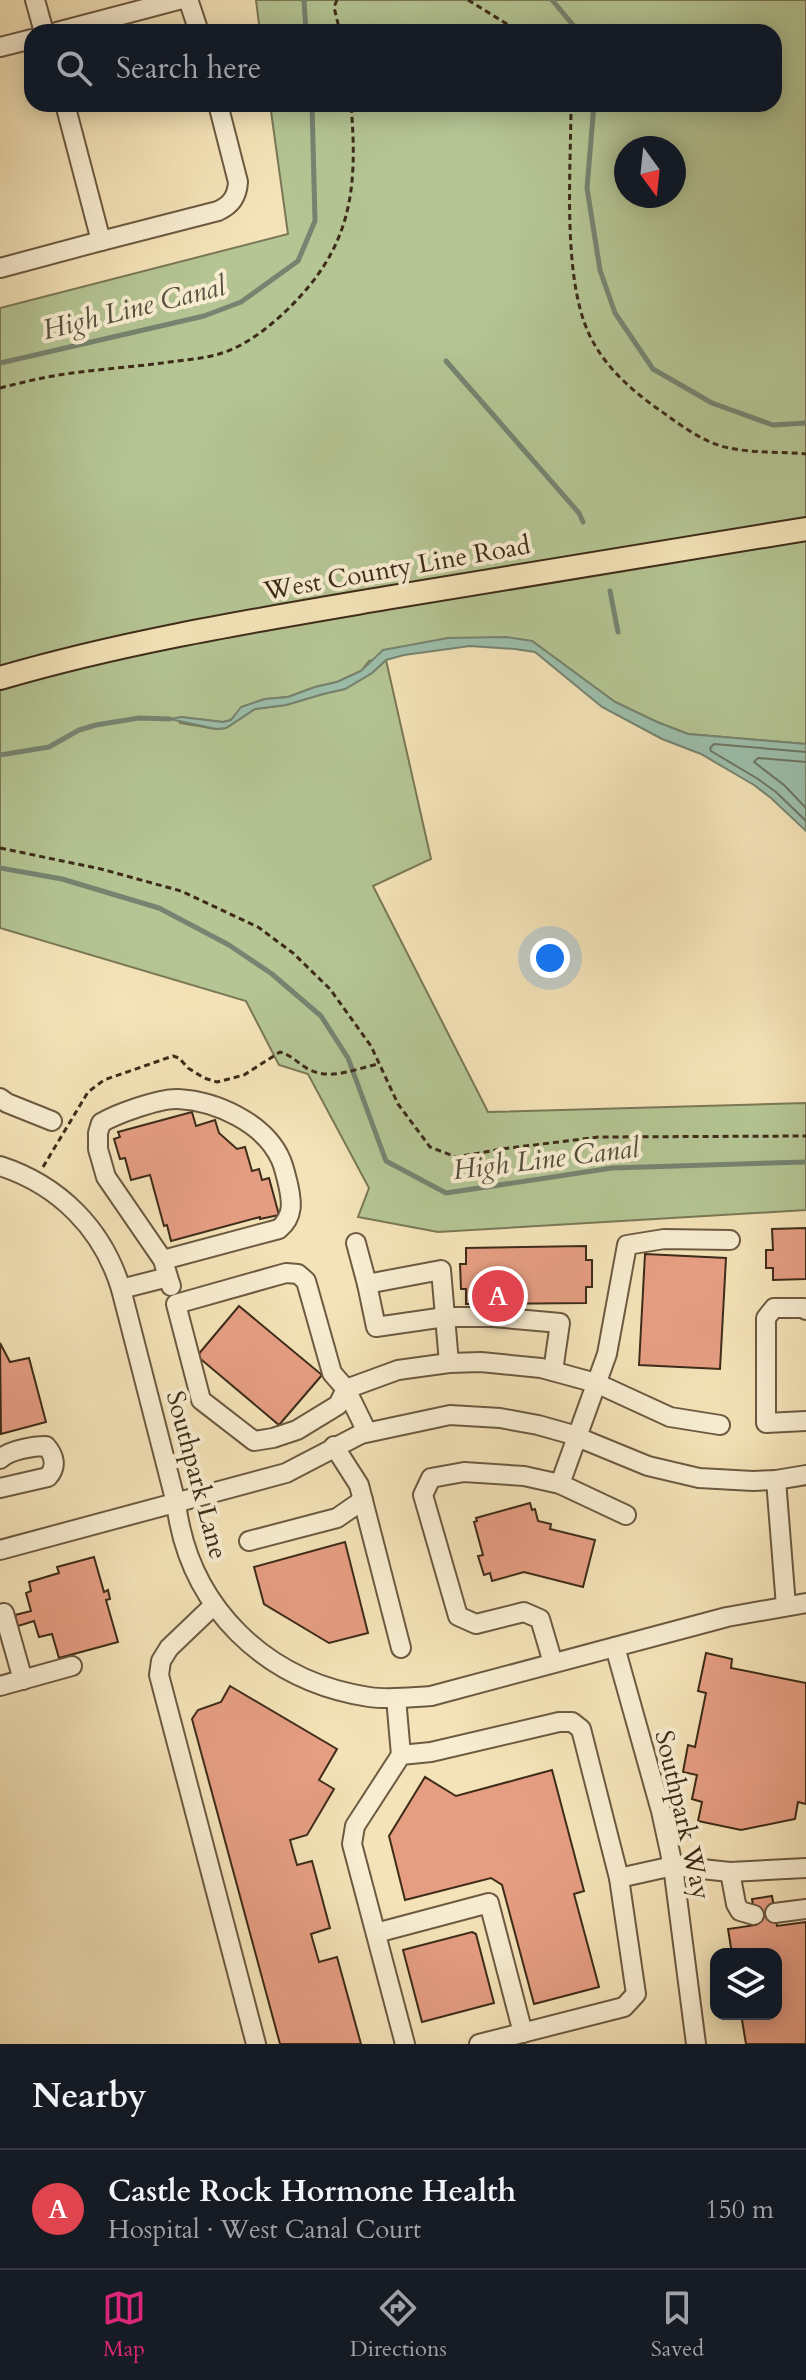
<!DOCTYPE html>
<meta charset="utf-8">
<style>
body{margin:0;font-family:Cardo,serif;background:#242831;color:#f1f3f6}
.controls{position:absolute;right:24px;bottom:24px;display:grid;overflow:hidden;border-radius:16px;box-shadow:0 4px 20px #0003}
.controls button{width:72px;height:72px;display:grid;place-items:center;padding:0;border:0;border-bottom:2px solid #363941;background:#171b24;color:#f1f3f6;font:40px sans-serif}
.compass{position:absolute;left:614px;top:136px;width:72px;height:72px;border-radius:50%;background:#171b24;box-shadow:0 4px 20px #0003;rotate:165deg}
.you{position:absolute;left:550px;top:958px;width:28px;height:28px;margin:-20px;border:6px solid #fff;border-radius:50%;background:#1a73e8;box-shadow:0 0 0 12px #1a73e833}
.badge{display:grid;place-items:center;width:52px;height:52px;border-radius:50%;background:#db2777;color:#fff;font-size:26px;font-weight:700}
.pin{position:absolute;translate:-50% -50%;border:4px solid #fff;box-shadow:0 2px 8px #0006}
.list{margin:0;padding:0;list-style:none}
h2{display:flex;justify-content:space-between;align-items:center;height:104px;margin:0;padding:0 32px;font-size:34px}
h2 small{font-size:26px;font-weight:400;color:#9ea1a6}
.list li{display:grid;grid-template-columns:52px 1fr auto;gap:24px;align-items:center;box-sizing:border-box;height:120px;padding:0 32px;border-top:2px solid #363941}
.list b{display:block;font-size:30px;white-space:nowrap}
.list p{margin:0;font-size:26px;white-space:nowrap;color:#9ea1a6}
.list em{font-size:26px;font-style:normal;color:#9ea1a6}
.icon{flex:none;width:44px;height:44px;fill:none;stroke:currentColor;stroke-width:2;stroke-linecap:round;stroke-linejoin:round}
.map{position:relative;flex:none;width:806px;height:2044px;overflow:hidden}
.search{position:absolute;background:#171b24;box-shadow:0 4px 20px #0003;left:24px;right:24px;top:24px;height:88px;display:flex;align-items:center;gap:20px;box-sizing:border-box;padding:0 28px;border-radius:24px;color:#9ea1a6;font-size:30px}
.sheet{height:224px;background:#171b24}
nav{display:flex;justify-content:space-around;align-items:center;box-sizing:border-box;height:112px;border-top:2px solid #363941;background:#171b24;font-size:22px;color:#9ea1a6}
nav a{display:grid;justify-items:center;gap:4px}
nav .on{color:#db2777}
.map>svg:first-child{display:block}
.green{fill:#b5c594;stroke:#7a7856;stroke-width:2;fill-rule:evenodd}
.water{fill:#9cbeab;stroke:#768471;stroke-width:2}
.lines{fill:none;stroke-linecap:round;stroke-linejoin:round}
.shore{stroke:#6d7562;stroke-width:2}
.stream{stroke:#768471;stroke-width:5}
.building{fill:#e69e83;stroke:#3e2c19;stroke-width:2}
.minor-casing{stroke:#6c5a41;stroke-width:22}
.major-casing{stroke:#3e2c19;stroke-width:26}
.path{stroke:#3e2c19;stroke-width:3;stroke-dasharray:6 4;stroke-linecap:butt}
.minor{stroke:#f8edd1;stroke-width:18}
.major{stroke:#f4e3b8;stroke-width:22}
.labels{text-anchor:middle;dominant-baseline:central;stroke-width:8;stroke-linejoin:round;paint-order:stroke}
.street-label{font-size:26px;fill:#3e2c19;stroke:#f8edd1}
.water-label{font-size:28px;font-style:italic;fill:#56503e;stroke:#f8edd1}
</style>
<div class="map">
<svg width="806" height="2044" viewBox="0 0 806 2044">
<rect width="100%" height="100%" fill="#f4e3b8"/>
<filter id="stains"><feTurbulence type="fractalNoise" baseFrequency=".0025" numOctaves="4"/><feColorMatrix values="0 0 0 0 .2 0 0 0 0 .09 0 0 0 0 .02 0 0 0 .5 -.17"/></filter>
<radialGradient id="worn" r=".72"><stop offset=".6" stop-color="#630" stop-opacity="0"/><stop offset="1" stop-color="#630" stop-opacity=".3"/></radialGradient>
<path class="green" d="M256,0H806V744L688,734L657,722L615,702L532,641L448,638L369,661L361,671L337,682L315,687L288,697L265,699L242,707L231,720L223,722L181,717L180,723L216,729L226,728L255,709L286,705L323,694L345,689L372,673L386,660L431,859L373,886L488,1112L806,1103V1210L438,1232L358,1217L369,1188L308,1074L279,1065L246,1001L0,928V308L288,234L270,104H774V32H260ZM626,148H674V196H626Z"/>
<path class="water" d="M506,637L532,641L615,702L657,722L688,734L806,744V831L771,798L754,785L701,754L662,739L602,707L535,652L515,649L470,646L404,655L386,660L372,673L345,689L323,694L286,705L255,709L226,728L216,729L170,719L181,717L223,722L231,720L241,707L265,699L288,697L315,687L337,682L361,671L383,650L448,638Z"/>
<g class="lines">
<g class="shore">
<path d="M806,752L714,744L710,748L711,751L758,779L776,792L806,821"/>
<path d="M806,762L758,758L754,762L784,785L806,808"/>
</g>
<g class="stream">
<path d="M304,0L306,32"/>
<path d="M552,0L579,32"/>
<path d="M594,104L587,188L600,270L615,313L653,369L712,403L773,425L806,423"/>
<path d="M446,361L579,513L583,522"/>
<path d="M0,363L204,316L241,302L298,261L315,221L312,104"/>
<path d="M610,591L618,632"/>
<path d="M0,755L49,747L79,730L96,725L139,718L170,719"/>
<path d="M0,868L62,879L159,908L229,945L272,974L321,1016L348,1058L386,1161L446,1193L612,1168L806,1162"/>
</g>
</g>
<g class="building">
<path d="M192,1112L196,1126L215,1120L219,1133L237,1149L245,1147L252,1171L259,1169L262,1180L269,1178L279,1215L260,1219V1217L171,1241L167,1225L164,1226L150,1175L131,1180L125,1158L120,1159L114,1139L120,1137L118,1132Z"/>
<path d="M806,1228V1279L773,1280V1268H766V1250H773L772,1229Z"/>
<path d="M586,1246V1260H592V1287H586V1303L466,1304V1289H461L460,1264H466V1248Z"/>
<path d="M645,1254L726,1258L720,1369L639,1365Z"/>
<path d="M239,1306L322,1375L279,1425L197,1356Z"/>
<path d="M0,1343L10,1362L29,1358L46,1422L1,1434Z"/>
<path d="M530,1503L532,1510L535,1509L538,1521L551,1524L550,1529L595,1540L583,1587L524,1572L492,1581L490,1573L484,1575L478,1556L483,1555L474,1522L477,1521L476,1518Z"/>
<path d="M345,1542L368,1633L329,1643L264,1604L254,1567Z"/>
<path d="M94,1557L104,1592L108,1590L110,1599L106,1600L118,1642L59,1658L52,1634L39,1637L34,1621L18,1626L15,1615L31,1611L26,1593L31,1591L29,1582L59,1573L57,1567Z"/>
<path d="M706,1653L732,1659L731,1668L806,1683V1804L798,1802L795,1819L741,1830L698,1821L702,1802L692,1799L697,1775L683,1772L688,1745L695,1747L706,1693L698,1691Z"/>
<path d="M230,1686L337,1749L319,1780L334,1789L307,1835L290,1840L297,1865L312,1861L330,1928L311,1934L319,1962L337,1957L361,2044H280L192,1719L198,1710L221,1702Z"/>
<path d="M552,1770L584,1891L574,1894L599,1987L534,2004L502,1885L491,1878L405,1900L389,1836L425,1777L456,1796Z"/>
<path d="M772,1896L777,1926L806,1922V2044H746L741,2014H776V1954H732L728,1929L756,1925L752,1899Z"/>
<path d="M472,1932L476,1934L494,2003L422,2022L403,1950Z"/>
</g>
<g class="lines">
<defs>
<g id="minor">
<path d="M35,0L44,32"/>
<path d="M184,0L189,2L199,32"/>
<path d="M57,32L178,0"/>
<path d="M0,47L32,39"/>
<path d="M65,104L101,241L218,211C231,205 237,197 238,182L218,104"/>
<path d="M0,268L101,241"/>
<path d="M0,1098L7,1103L52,1121"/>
<path d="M0,1166C59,1185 103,1229 121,1289L176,1503C189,1607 265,1681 369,1697C390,1700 411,1697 431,1696L727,1617L806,1603"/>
<path d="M356,1243L367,1284"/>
<path d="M163,1260L106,1177L98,1149V1133L101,1123C116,1114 160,1098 178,1099C216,1101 265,1123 281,1160C284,1167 286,1176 288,1184C292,1202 294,1216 279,1229L163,1260L168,1277"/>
<path d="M286,1273L298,1274L306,1281L332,1373L346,1389L338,1405L297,1430L273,1438L254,1441L201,1400L176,1304Z"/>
<path d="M121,1289L168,1277L171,1286"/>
<path d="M806,1310L804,1308H774L766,1318V1423L806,1421"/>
<path d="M449,1363L441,1270L367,1284L376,1327L445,1317H493L560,1323L553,1371"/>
<path d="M367,1432L346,1389L398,1370L449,1363L481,1362L541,1368L596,1383L670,1417L720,1425"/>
<path d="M334,1446L359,1485L401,1648"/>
<path d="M0,1459C10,1450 33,1446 46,1446C55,1456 57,1467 48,1477L0,1488"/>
<path d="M776,1480L786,1606"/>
<path d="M560,1484L607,1354L627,1245L664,1239L730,1240"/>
<path d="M249,1541L337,1518L363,1500"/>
<path d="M0,1550L286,1473L361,1434L450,1415L500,1418L538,1425L570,1434L648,1466L699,1478L753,1481L776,1480L806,1475"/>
<path d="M214,1605L169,1648L161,1661L159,1675L256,2044"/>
<path d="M0,1614L4,1613L23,1680"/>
<path d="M615,1647L661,1811L673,1866L696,2044"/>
<path d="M553,1663L540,1619L524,1612L476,1624L458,1616L423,1495L431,1478L464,1472L524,1476L560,1484L626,1515"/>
<path d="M0,1686L72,1666"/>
<path d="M396,1698L401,1755"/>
<path d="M730,1872L736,1904L740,1911L754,1915"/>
<path d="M775,1913L806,1909"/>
<path d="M376,1933L489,1903L523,2033"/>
<path d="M405,2044L352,1844L355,1826L401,1755L431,1752L559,1722H572L581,1729L619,1878"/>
<path d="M479,2044L624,2007L636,1994L619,1878L673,1866L730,1872L806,1868"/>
</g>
<path id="major" d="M0,678C126,641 257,620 386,598C526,574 666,551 806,529"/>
</defs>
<use href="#minor" class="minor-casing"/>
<use href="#major" class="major-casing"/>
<g class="path">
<path d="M337,0L334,7L340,32"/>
<path d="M468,0L520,32"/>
<path d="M571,104C571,169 562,276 589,334C604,366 630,389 658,409C678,423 698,439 721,446C750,454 777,451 806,454"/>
<path d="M0,388C16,384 32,380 47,377C85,370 124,368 162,363C181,360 204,359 222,353C247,345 269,327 287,310C352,247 358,190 351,104"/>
<path d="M0,848L101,869L181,891L258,927L293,953L330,989L371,1046L398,1104L430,1147L456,1157L502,1149L598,1137L806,1136"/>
<path d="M43,1167L88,1092L104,1080L173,1056L179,1058L188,1068L204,1078L217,1082L244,1075L280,1052C291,1055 298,1063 308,1069C330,1081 355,1069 378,1064"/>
</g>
<use href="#minor" class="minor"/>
<use href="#major" class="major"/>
</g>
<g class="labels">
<g class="street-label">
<text transform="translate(397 568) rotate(-10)">West County Line Road</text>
<text transform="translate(197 1475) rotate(75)">Southpark Lane</text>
<text transform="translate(683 1815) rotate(77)">Southpark Way</text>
</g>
<g class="water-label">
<text transform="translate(134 308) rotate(-14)">High Line Canal</text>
<text transform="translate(546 1159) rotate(-7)">High Line Canal</text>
</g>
</g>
<rect width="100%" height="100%" filter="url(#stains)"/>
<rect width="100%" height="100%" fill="url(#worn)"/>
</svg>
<div class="controls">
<button><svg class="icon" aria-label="layers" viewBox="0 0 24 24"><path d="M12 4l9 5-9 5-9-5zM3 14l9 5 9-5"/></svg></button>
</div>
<svg class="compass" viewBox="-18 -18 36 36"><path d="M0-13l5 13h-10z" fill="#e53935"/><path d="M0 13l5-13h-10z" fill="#9ea1a6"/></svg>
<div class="you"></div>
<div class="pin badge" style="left:498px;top:1296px;background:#e0444e">A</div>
<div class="search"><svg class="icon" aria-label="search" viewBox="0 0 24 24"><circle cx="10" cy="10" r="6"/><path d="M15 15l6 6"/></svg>Search here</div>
</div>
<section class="sheet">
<h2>Nearby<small></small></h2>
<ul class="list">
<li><span class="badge" style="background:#e0444e">A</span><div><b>Castle Rock Hormone Health</b><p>Hospital · West Canal Court</p></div><em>150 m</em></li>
</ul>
</section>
<nav>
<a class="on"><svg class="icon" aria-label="map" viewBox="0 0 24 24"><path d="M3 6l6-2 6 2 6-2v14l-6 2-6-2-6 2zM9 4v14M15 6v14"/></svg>Map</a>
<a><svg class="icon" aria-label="directions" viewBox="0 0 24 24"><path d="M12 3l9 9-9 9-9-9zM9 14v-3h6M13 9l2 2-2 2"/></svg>Directions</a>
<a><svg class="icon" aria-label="saved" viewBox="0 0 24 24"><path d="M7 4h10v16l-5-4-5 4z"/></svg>Saved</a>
</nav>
